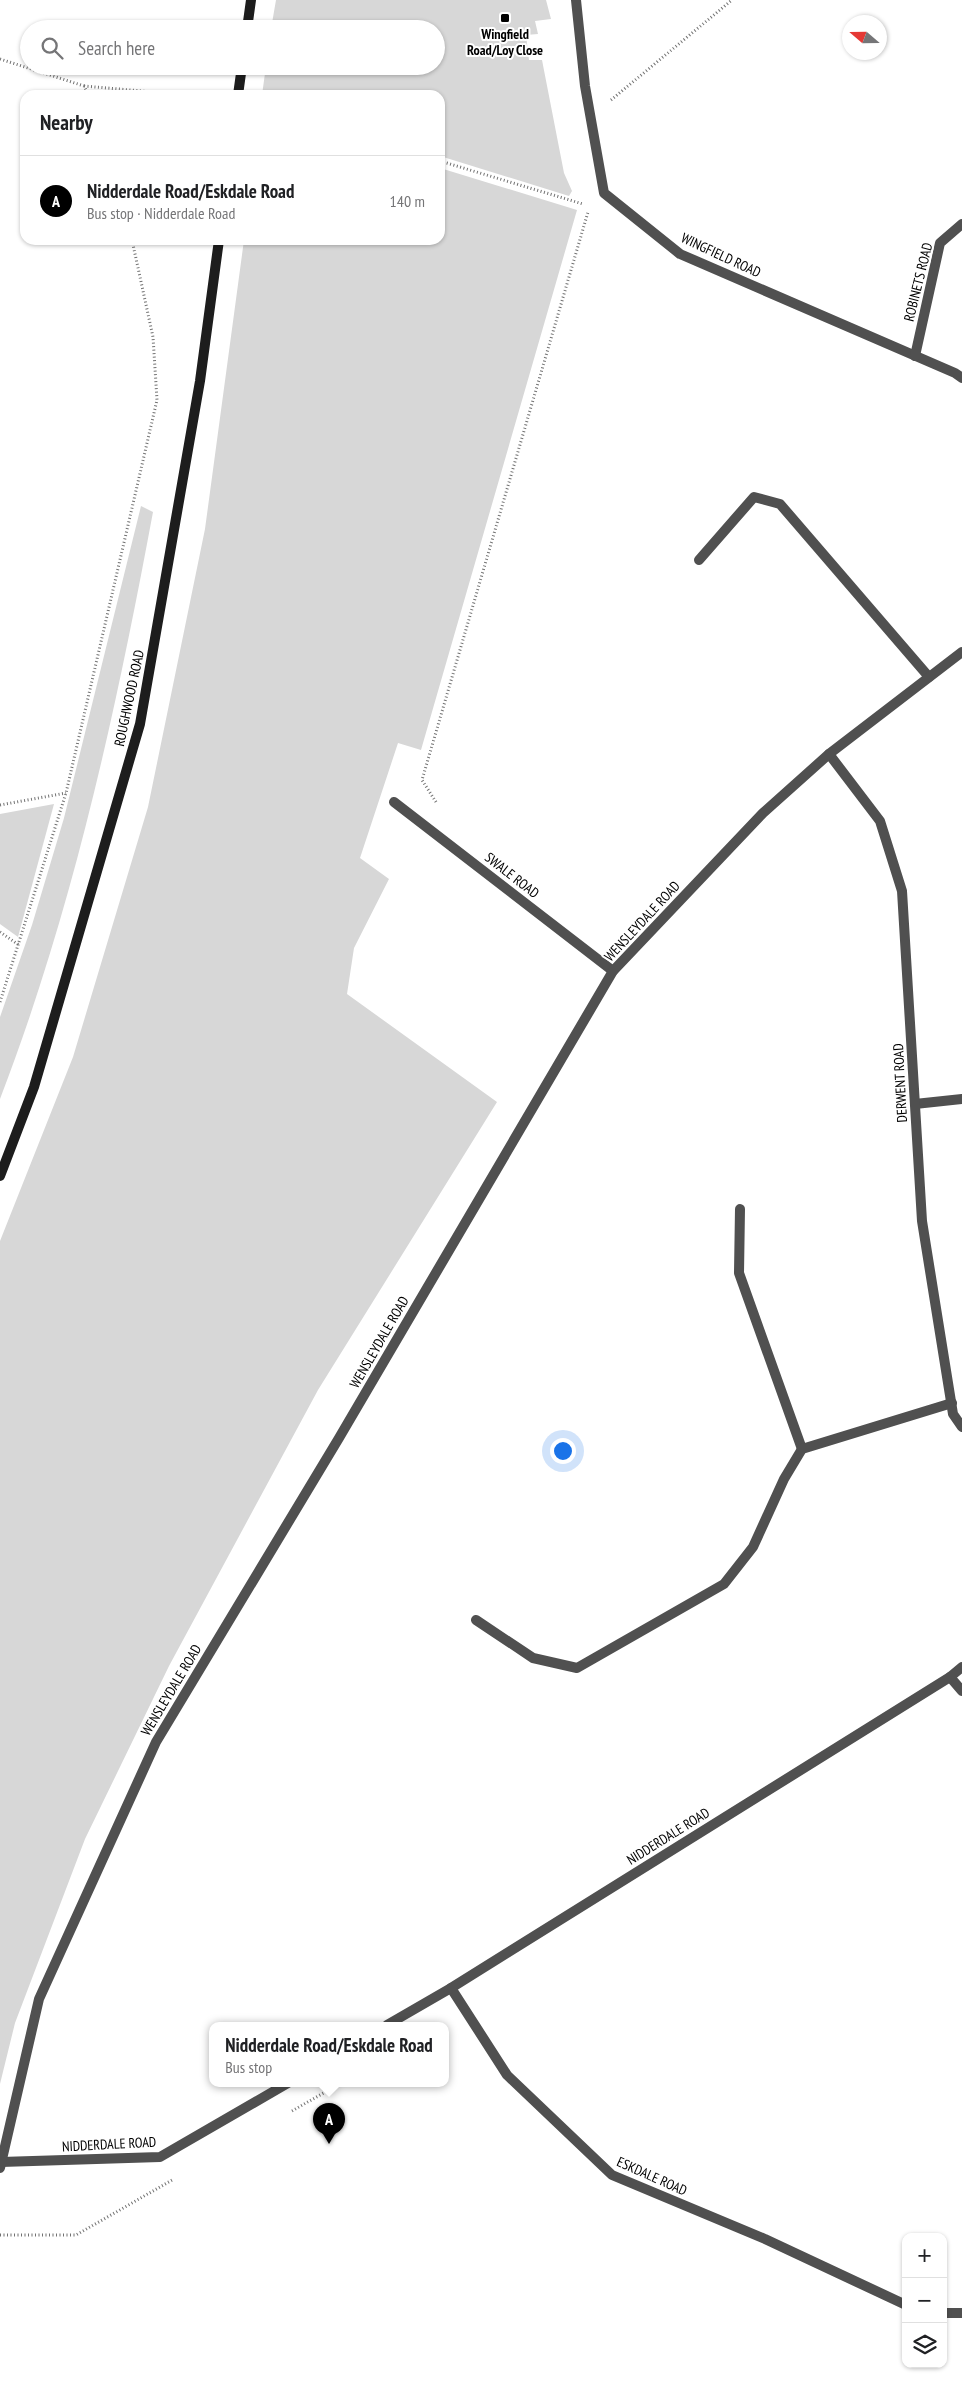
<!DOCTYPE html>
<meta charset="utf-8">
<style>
body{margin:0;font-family:"PT Sans Narrow",sans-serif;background:#f6f6f6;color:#202124}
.controls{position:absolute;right:15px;bottom:15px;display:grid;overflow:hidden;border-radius:10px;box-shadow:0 1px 4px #0004}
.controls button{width:45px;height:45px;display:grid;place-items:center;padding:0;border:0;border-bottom:1px solid #e0e0e0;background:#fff;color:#202124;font:25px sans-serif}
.compass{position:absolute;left:842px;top:15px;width:45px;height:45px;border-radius:50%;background:#fff;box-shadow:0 1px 4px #0004;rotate:290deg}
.you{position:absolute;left:562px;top:1450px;width:18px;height:18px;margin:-12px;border:4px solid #fff;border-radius:50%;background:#1a73e8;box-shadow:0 0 0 8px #1a73e833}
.badge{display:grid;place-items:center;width:32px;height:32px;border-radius:50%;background:#000;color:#fff;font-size:16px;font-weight:700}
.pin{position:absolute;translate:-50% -41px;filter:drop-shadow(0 1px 2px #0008)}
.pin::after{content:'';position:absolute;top:26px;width:18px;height:15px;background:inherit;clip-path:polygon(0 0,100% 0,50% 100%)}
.popup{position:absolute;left:209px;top:2022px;width:240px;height:65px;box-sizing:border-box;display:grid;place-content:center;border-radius:10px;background:#fff;filter:drop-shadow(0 1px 4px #0005);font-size:16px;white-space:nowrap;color:#757577}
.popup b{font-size:19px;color:#202124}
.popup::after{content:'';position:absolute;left:50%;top:100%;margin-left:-10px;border:10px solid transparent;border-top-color:#fff}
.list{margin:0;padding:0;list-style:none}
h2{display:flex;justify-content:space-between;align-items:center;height:65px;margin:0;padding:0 20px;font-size:21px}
h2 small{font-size:16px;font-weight:400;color:#757577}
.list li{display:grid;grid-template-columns:32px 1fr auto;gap:15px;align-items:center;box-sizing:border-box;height:90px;padding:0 20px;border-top:1px solid #e0e0e0}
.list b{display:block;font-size:19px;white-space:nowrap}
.list p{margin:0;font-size:16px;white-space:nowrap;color:#757577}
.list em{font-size:16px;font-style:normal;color:#757577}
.icon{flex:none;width:28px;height:28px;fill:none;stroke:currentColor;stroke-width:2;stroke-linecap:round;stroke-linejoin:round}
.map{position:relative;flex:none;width:962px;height:2383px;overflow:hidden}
.search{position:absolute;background:#fff;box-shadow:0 1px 4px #0004;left:20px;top:20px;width:425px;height:55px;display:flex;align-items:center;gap:12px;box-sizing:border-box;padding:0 18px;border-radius:28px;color:#757577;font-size:19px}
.panel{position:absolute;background:#fff;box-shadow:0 1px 4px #0004;left:20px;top:90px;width:425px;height:155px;border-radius:15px}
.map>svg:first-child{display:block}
.green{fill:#d7d7d7}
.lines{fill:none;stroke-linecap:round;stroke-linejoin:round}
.path{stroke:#727272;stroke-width:3;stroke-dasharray:1 2.5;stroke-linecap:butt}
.lane{stroke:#505050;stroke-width:10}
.street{stroke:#505050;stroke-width:10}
.secondary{stroke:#1d1d1d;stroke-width:10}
.poi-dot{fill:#000;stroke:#fff;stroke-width:2}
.labels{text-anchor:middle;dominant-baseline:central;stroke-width:4;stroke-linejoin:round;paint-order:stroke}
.poi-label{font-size:14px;font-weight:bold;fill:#000;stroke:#fff}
.street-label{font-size:14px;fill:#000;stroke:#fff}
</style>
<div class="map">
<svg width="962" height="2383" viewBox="0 0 962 2383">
<rect width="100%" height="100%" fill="#fff"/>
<g class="green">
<path d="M276,0H546L551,19L535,21L538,34L526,35L529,60H542L564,173L572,191L569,196L440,156V95H262L266,66H436V29H271Z"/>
<path d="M440,168L577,210L421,750L398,743L360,858L389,879L354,948L347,994L497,1102L318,1390L169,1666L85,1839L15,2023L0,2084V1241L73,1057L148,807L205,529L244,240H440Z"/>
<path d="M141,506L153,512C116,711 73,909 0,1099V1017L32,925L64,818Z"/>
<path d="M54,804L18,937L0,924V814Z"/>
</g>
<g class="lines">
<g class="path">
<path d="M0,59L84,86L89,95"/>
<path d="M84,86L188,95"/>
<path d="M611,100L732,0"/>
<path d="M440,161L583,204"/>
<path d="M436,802L422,780L588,212"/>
<path d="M0,805L66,793"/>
<path d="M0,932L19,945"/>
<path d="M0,1002L66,793L157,400L153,337L132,240"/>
<path d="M292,2111L341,2083"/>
<path d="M0,2235H76L174,2179"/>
</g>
<g class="lane">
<path d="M699,560L754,497L780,504L929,677"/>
<path d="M915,1104L962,1099"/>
<path d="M740,1209L739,1273L802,1449"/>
<path d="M476,1620L533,1658L577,1668L724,1584L753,1547L784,1479L802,1449L952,1403"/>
</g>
<g class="street">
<path d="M576,0L585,86L604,193L680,254L955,373L962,378"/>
<path d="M915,356L940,243L962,224"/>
<path d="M829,754L880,821L902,891L922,1221L953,1414L962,1427"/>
<path d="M394,802L613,971"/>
<path d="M950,1677L962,1691"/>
<path d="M451,1988L507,2075L612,2175L765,2239L906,2305"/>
<path d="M387,2025L451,1988L950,1677L962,1667"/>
<path d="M1,2162L160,2157L288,2083"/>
<path d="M0,2168L39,1999L156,1742L339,1438L613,971L763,813L829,754L962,652"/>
<path d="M943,2313H962"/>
</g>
<g class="secondary">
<path d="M247,29L251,0"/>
<path d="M238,95L242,66"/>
<path d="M0,1176L34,1087L140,724L200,381L219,240"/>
</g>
</g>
<rect class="poi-dot" x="500" y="13" width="10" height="10" rx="2.5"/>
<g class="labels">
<g class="poi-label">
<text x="505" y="34">Wingfield<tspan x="505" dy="16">Road/Loy Close</tspan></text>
</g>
<g class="street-label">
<text transform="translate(721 255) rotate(25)">WINGFIELD ROAD</text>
<text transform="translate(918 282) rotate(-76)">ROBINETS ROAD</text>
<text transform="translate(129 698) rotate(-78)">ROUGHWOOD ROAD</text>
<text transform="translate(512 875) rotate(38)">SWALE ROAD</text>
<text transform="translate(642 921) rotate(-47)">WENSLEYDALE ROAD</text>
<text transform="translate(900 1083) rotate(-93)">DERWENT ROAD</text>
<text transform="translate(379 1342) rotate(-60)">WENSLEYDALE ROAD</text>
<text transform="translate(171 1690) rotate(-59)">WENSLEYDALE ROAD</text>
<text transform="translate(668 1836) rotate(-32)">NIDDERDALE ROAD</text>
<text transform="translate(109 2144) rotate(-3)">NIDDERDALE ROAD</text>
<text transform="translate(652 2176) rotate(24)">ESKDALE ROAD</text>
</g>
</g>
</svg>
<div class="controls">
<button>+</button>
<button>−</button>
<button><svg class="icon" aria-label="layers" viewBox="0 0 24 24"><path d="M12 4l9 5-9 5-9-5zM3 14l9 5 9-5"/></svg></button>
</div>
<svg class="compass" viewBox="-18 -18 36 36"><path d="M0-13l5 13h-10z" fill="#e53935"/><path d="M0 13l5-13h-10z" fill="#757577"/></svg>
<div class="you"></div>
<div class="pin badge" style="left:329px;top:2144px">A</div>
<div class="popup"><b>Nidderdale Road/Eskdale Road</b>Bus stop</div>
<div class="search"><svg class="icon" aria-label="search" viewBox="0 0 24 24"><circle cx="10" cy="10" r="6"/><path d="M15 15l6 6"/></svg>Search here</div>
<section class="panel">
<h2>Nearby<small></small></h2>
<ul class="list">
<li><span class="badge">A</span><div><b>Nidderdale Road/Eskdale Road</b><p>Bus stop · Nidderdale Road</p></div><em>140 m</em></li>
</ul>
</section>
</div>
